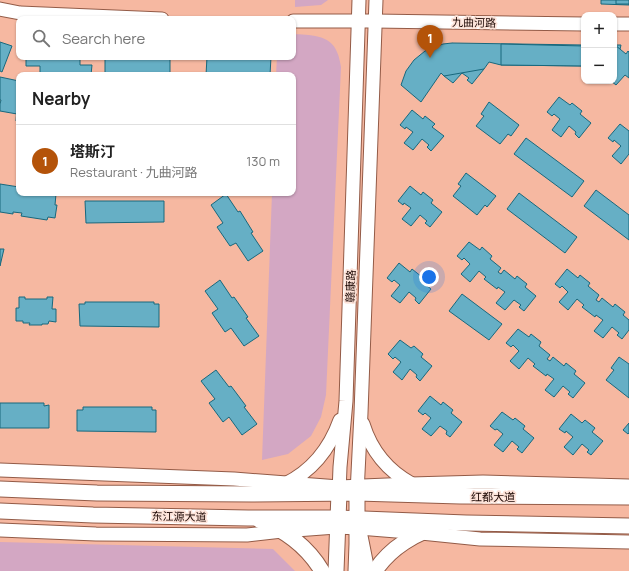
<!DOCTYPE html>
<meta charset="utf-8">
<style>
body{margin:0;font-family:Manrope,"Noto Sans SC",sans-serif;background:#f6f6f6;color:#222}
.controls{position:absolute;right:12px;top:12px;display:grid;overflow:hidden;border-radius:8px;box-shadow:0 1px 3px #0004}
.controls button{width:36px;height:36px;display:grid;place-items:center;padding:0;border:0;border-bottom:1px solid #e0e0e0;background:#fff;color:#222;font:20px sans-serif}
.you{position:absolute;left:429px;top:277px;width:14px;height:14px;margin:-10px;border:3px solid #fff;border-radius:50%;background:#1a73e8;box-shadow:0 0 0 6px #1a73e833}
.badge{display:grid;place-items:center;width:26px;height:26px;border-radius:50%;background:#b45309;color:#fff;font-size:13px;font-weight:700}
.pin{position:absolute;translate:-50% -33px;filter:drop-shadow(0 1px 2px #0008)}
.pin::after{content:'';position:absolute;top:21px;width:14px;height:12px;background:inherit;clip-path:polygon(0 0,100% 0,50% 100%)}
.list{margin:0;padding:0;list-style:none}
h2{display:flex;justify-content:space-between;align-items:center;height:52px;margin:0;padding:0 16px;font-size:17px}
h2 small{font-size:13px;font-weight:400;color:#767676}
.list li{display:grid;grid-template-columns:26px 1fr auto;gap:12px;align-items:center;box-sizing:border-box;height:72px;padding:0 16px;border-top:1px solid #e0e0e0}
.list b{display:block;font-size:15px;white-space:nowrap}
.list p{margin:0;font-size:13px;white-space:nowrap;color:#767676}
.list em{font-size:13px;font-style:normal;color:#767676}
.icon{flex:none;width:22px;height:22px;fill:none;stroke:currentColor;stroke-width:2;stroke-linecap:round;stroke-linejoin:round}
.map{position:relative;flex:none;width:629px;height:571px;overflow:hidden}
.search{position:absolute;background:#fff;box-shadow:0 1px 3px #0004;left:16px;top:16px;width:280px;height:44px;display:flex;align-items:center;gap:10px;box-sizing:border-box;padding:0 14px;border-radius:8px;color:#767676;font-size:15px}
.panel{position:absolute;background:#fff;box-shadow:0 1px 3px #0004;left:16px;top:72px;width:280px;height:124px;border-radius:8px}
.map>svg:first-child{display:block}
.green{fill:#d3a7c3}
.building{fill:#66afc5;stroke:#18687d}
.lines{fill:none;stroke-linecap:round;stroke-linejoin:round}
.secondary-casing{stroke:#935b47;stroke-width:15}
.primary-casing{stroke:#935b47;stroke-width:17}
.secondary{stroke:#fff;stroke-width:13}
.primary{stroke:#fff;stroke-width:15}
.labels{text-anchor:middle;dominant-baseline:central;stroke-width:3.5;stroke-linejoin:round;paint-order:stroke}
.street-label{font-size:11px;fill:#1a0602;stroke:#fde3d9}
</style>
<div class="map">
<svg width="629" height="571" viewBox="0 0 629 571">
<rect width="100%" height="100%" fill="#f6b8a1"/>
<g class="green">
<path d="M295,0H328L321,5L295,7Z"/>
<path d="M293,34C309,35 330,34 337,52C339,56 340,62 341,67L326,395L321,417L311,436L288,454L262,460L272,193H293V75H276L277,57H293Z"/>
<path d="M0,542L273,549L295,571H0Z"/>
</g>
<g class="building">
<path d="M601,0H629V5L601,4Z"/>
<rect x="616" y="0" width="13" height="4"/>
<path d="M0,42L12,46L2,72L0,71Z"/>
<path d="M452,43L463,52L465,49L475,57L473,60L484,69L472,84L467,80L469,78L462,73L453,83L444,76L453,65L446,60L445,62L440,58Z"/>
<path d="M452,43L584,45V66L501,65L489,62L484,69L444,76L441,73L421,102L401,85L406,71L414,60L425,51L443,44Z"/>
<path d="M501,44L584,46V66L501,65Z"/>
<path d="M614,45H621L616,67H614Z"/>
<path d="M615,45L626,54L628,51L629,52V78L625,75L616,85L611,81H614V70L616,67L614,66V46Z"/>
<path d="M26,57H80V65H92L91,75H40V66H26Z"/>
<rect x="105" y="57" width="65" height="18"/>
<path d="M207,57H271L270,75H206Z"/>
<path d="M0,77L19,81V105H17V114L0,111V104L1,100H0Z"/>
<path d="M559,97L570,105L572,103L582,111L580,114L591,123L579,138L575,134L576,132L569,126L561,137L552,130L560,119L554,114L552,116L547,112Z"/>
<path d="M489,102L519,125L511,136L508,134L500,144L476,126L484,116L481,114Z"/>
<path d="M17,105H19V121H16Z"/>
<path d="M412,110L423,119L425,116L435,124L432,127L444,136L431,151L427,147L429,145L422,139L413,150L404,143L413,132L406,127L405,129L400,125Z"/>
<path d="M620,124L629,131V154L621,164L612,156L621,146L614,140L613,142L608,138Z"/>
<path d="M526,138L584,181L572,197L514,154Z"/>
<path d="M466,173L496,196L487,207L485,205L477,215L453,196L461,186L458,184Z"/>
<path d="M0,184L19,187V193H50L56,194L55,205H57L55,218L48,217L47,220L21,216L22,213L13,212V214L0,212Z"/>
<path d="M410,186L421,195L423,192L433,200L431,203L442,212L430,227L425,223L427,221L420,215L411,226L402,219L411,208L404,203L403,205L398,201Z"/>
<path d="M596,190L629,215V240L584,206Z"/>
<path d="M519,193L577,237L565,253L507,209Z"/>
<path d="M226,194L238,212L240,211L253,232L251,233L263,251L248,261L236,243L230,246L217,227L223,223L211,205Z"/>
<path d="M85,201H164V222L86,223Z"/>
<path d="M469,242L480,250L482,247L492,256L490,259L501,268L498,272L501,274L504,270L515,279L517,276L527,284L525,287L536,296L524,311L519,307L521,305L514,300L505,310L496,303L505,292L498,287L497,289L484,279L486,277L479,271L470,282L461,274L470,264L464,258L462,260L457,256Z"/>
<path d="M0,249H4L0,266Z"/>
<path d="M399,263L410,272L412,269L422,277L420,280L431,289L419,304L415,300L416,298L409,292L400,303L391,296L400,285L394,280L392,282L387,278Z"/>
<path d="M567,269L578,278L580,275L590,283L588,286L599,295L596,300L599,302L602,298L613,307L615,304L625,312L623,315L629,320V330L622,339L617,335L619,333L612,327L603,338L594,331L603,320L596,315L595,317L582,307L584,305L577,299L568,310L559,302L568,292L562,286L560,288L555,284Z"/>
<path d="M220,280L232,298L234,297L248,317L246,318L259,336L244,346L231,328L225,332L212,313L218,309L205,291Z"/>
<path d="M462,294L502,324L489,340L449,311Z"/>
<path d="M19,297H25V299H47V297H53L52,309H56V322L49,321L48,324H42V325H29L30,323H23V321H16V308H19Z"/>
<path d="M85,302H154V304H159V327L80,326L79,304H85Z"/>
<path d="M518,329L529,337L531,334L541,342L539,346L550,355L547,359L550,361L553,357L564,366L566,363L576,371L574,374L585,383L573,398L568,394L570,392L563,386L554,397L545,390L554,379L547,374L546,376L533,366L535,364L528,358L519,369L510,361L519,351L513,345L511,347L506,343Z"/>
<path d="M400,340L411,348L414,346L423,354L421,357L432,366L420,381L416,377L417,375L410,369L402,380L393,372L401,362L395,357L393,359L388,354Z"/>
<path d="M619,357L629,364V398L606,380L614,370L611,368Z"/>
<path d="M216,370L229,387L231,386L246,406L244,407L257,424L242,435L229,417L223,422L209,403L215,399L201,381Z"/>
<path d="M430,396L441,405L443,402L453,410L451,413L462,422L450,437L446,434L447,431L440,426L431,436L422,429L431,418L425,413L423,415L418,411Z"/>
<path d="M0,403H44V406L49,405V428H0Z"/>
<path d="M83,407H152V410H156V432L77,431V410H83Z"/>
<path d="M502,412L513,420L515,418L525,426L523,429L534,438L522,453L517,449L519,447L512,441L503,452L494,445L503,434L497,429L495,430L490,426Z"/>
<path d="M571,414L582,423L585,420L595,428L592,432L603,441L591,455L587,452L589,450L582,444L573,455L564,447L573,437L566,431L565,433L559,429Z"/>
<path d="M629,423V433L628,434L623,430Z"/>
</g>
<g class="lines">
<defs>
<g id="secondary">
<path d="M0,9L20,13L162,19"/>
<path d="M293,21H374L584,24"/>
<path d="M614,24H629"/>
<path d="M363,424C371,450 388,471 412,484"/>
<path d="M0,470L234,479L339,487L411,484L483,482L629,486"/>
<path d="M285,484C312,471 330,448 340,420"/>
<path d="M339,493L340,467L346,401L359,0"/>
<path d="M357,493L361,413L376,0"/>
<path d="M0,530L96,534L247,535L282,531L336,527L359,528L421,533L480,539L629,542"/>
<path d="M361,536L368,571"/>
</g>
<g id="primary">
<path d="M0,489L97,493L252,494L357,493L460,496L629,497"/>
<path d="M0,511L93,515L248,518H338L466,523L629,526"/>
<path d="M259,520C285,530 307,546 322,571"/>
<path d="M336,571L339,493"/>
<path d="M356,571L357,544V493"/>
<path d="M375,571C390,548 416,532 442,526"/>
</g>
</defs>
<use href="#secondary" class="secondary-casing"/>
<use href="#primary" class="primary-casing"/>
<use href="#secondary" class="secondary"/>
<use href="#primary" class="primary"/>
</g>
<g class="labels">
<g class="street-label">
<text transform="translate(474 22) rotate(1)">九曲河路</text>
<text transform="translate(350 286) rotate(-88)">赣康路</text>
<text x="493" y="496">红都大道</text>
<text transform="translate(179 516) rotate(1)">东江源大道</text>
</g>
</g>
</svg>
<div class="controls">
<button>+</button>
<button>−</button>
</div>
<div class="you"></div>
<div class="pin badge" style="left:430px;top:58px">1</div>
<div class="search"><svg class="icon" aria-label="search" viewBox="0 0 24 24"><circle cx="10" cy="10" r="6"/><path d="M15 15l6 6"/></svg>Search here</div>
<section class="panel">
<h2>Nearby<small></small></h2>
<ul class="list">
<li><span class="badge">1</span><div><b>塔斯汀</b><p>Restaurant · 九曲河路</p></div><em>130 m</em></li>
</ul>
</section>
</div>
